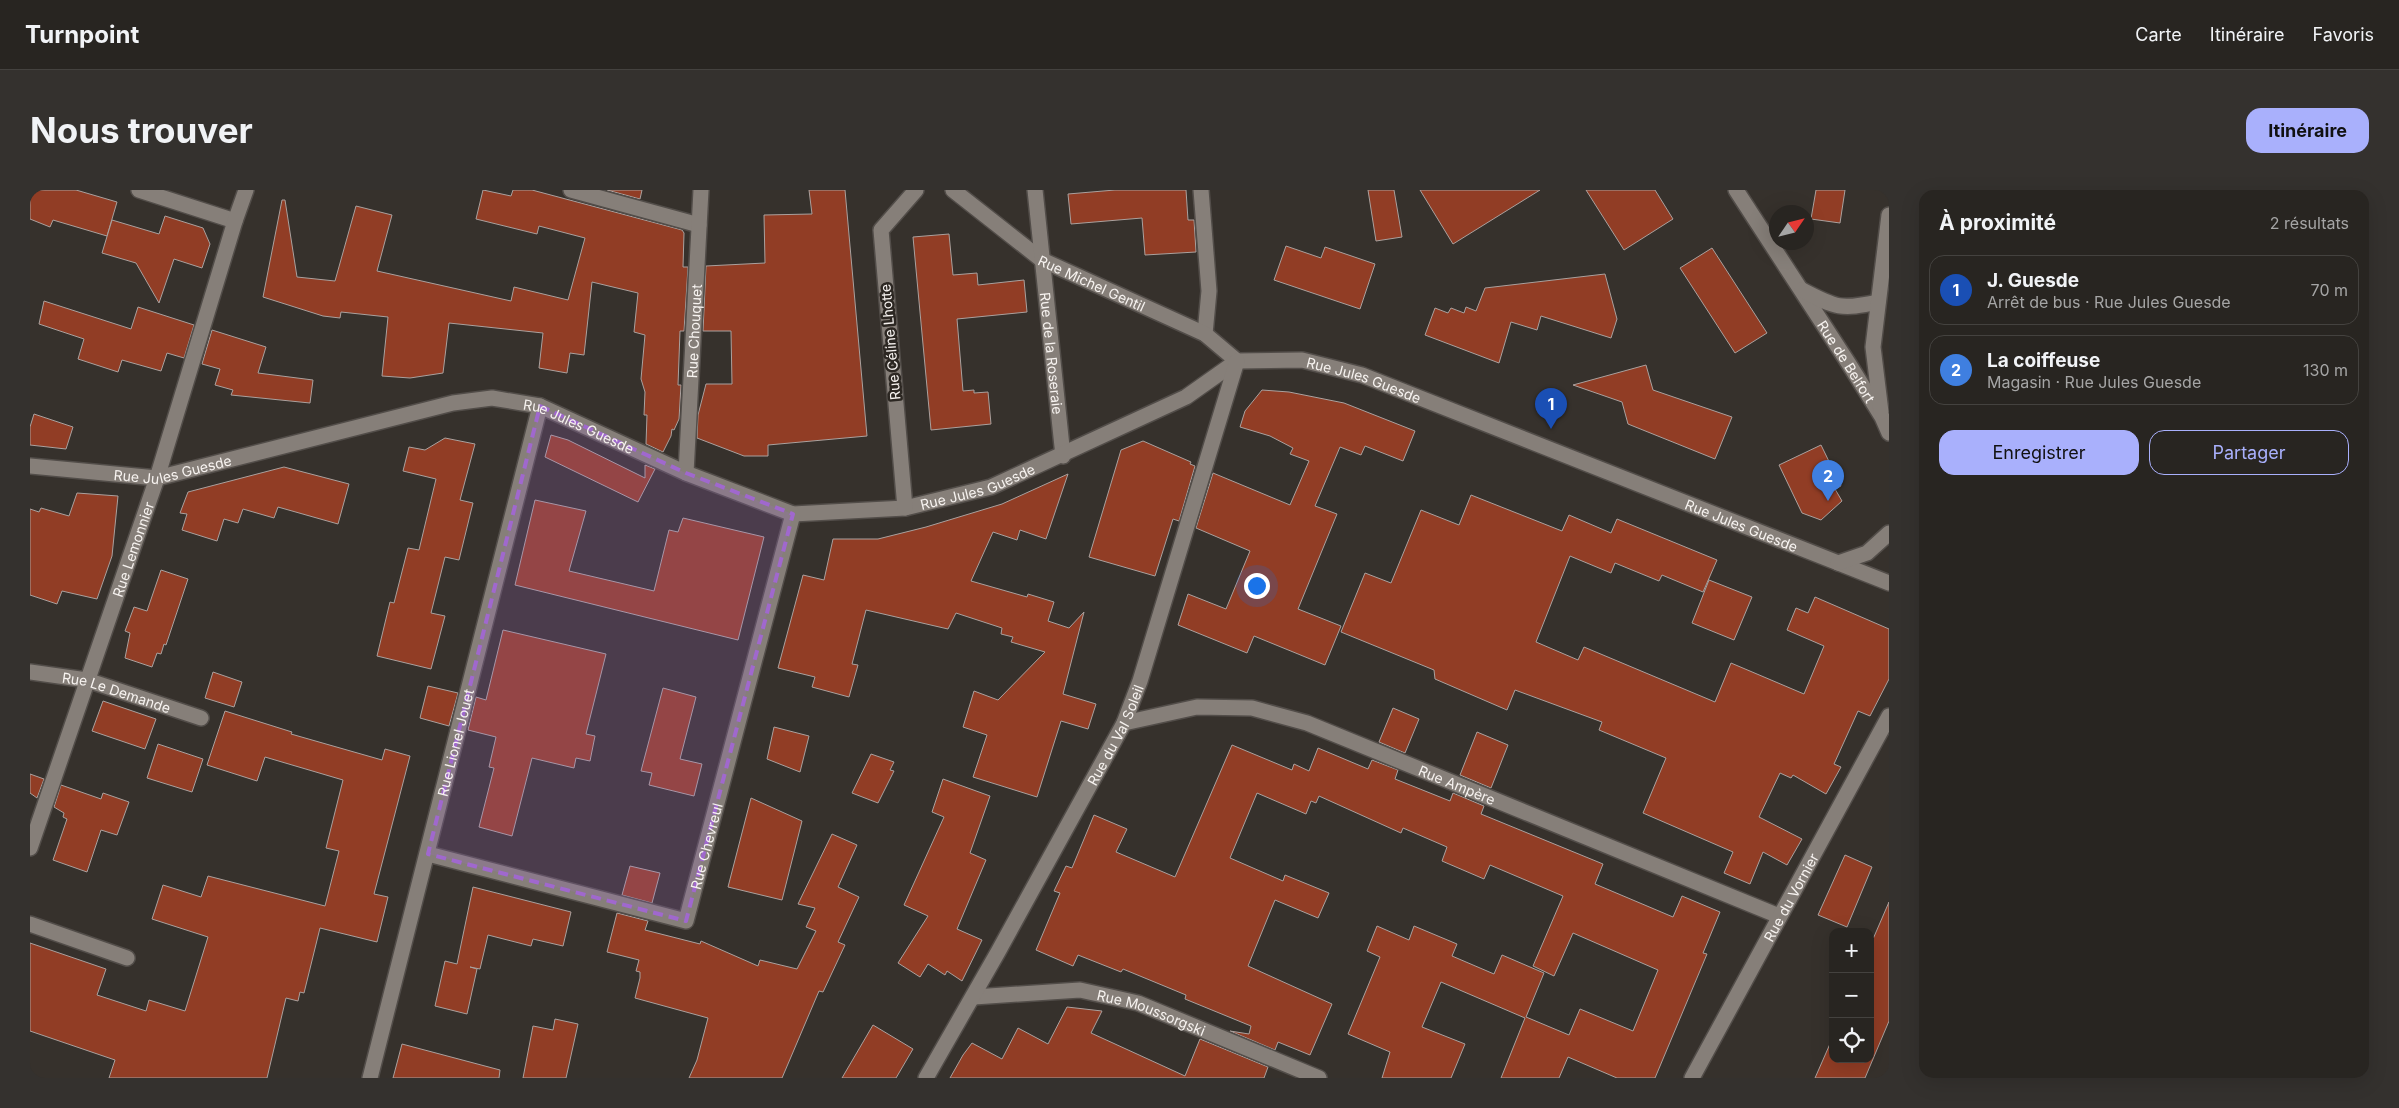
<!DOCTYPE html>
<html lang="fr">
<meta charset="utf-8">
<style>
body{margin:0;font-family:Inter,sans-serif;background:#34312e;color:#f1f3f6}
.controls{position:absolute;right:15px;bottom:15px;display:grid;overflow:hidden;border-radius:10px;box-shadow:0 5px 20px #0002}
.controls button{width:45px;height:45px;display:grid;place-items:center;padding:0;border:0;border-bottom:1px solid #44423f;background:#282521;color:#f1f3f6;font:25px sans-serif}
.compass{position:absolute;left:1739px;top:15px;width:45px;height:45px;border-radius:50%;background:#282521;box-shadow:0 5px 20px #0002;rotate:55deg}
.you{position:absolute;left:1226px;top:395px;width:18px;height:18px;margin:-12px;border:4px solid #fff;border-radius:50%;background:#1a73e8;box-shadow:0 0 0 8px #1a73e833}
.badge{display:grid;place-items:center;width:32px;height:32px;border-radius:50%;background:#a9b0fc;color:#fff;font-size:16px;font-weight:700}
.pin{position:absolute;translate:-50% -41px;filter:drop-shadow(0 1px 2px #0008)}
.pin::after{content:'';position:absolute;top:26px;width:18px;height:15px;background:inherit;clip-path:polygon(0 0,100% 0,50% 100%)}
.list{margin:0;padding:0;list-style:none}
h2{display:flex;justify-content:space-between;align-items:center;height:65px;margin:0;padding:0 20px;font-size:21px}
h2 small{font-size:16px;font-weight:400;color:#a5a5a5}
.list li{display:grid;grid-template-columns:32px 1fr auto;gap:15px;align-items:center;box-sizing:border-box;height:70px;margin:0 10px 10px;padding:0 10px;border:1px solid #44423f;border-radius:15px}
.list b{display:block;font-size:19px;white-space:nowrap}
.list p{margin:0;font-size:16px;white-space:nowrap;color:#a5a5a5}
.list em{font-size:16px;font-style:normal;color:#a5a5a5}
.actions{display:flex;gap:10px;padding:15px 20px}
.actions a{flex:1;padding:11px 0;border:1px solid #a9b0fc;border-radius:15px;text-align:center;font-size:18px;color:#a9b0fc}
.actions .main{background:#a9b0fc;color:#111}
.icon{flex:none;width:28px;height:28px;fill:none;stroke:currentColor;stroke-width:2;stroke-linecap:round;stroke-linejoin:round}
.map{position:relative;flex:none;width:1859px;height:888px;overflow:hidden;border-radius:15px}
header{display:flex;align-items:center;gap:30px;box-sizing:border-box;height:70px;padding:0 25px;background:#282521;border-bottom:1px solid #44423f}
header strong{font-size:24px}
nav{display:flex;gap:28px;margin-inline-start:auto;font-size:18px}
.intro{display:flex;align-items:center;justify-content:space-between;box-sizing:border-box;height:120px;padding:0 30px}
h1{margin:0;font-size:35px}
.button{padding:12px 22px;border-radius:15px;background:#a9b0fc;color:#111;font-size:18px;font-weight:700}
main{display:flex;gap:30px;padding:0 30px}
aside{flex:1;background:#282521;border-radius:15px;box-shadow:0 5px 20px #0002}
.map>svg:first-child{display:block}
.building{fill:#913d25;stroke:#aaa19e}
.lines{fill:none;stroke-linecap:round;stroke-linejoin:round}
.lane-casing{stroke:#524d49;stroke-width:18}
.street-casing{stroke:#524d49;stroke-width:18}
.lane{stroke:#867f79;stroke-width:15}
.street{stroke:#867f79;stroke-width:15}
.marked{fill:#a068ce;fill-opacity:0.2;stroke:#a068ce;stroke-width:4;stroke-dasharray:10 6;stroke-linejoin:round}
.labels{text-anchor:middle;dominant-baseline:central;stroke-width:5;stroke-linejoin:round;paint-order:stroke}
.street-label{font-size:14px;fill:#f7f3f0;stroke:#2c2722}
</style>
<header>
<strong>Turnpoint</strong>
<nav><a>Carte</a><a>Itinéraire</a><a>Favoris</a></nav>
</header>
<div class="intro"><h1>Nous trouver</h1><a class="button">Itinéraire</a></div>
<main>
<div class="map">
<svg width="1859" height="888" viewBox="0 0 1859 888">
<rect width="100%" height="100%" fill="#36312c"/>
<g class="building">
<path d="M0,0H46L87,12L77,46L23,30L20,37L0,29Z"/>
<path d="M453,0L481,6L483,0H502L652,40L654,43L653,77H658L654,141H650L648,195H651L649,229L644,240L642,239L641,246L633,262L616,254L617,225H614L615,202L611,189L615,145L604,142L608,103L562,92L554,165L540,163L537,183L509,178L513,143L419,133L413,183L380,188L352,186L358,127L311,122L310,128L293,126L233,107L252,10H255L267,87L305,91L326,16L362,25L347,81L481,111L484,97L538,110L555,48L509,36L507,44L446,29Z"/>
<path d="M577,0H612L610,9Z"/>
<path d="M779,0H815L837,246L738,255V266H714L667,248L668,225L676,194H702L701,141H673L676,76L735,73L734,25L782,24Z"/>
<path d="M1085,0H1156L1158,30H1164L1166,62L1115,65L1112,28L1041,34L1038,4Z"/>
<path d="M1338,0H1364L1372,47L1346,51Z"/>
<path d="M1390,0H1510L1423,54Z"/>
<path d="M1556,0H1625L1643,29L1594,60Z"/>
<path d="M1786,0H1815L1810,33L1781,29Z"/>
<path d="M135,26L173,38L180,54L172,78L144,69L129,113L106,73L72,63L82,30L129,44Z"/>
<path d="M919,44L923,85L947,83L948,95L994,90L997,122L927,129L933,201L944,200V203L958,202L961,234L901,240L883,47Z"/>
<path d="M1256,56L1291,68L1295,57L1345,74L1330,119L1244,90Z"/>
<path d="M1682,58L1737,143L1705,163L1650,78Z"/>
<path d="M1575,84L1587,129L1581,148L1511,126L1507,140L1481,132L1469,173L1395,145L1405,118L1418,123L1421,118L1434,123L1436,117L1446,121L1455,98Z"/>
<path d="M14,111L101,139L108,117L164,135L154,168L137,163L131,181L92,170L88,182L48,169L54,149L9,134Z"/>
<path d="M182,140L236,157L228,183L283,190L280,213L201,205L203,200L185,195L190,179L172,174Z"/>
<path d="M1616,175L1623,200L1702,227L1685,269L1598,234L1592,212L1543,195Z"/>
<path d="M1232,200L1259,202L1314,213L1385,241L1373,271L1335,256L1331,265L1310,257L1285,316L1307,324L1268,419L1311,436L1295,475L1224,446L1217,463L1148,435L1158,404L1196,419L1220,361L1166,338L1183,283L1260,315L1279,271L1260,264L1263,258L1240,246L1210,237L1215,221Z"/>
<path d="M4,224L43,237L36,259L0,255V237Z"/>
<path d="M521,245L538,250L615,288V275L625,279L608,312L515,267Z"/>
<path d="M415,248L445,254L430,310L443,313L429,370L415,367L401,423L415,426L401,479L347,466L360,412L364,413L378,358L389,360L406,289L373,281L379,257L395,260Z"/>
<path d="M1113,251L1161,272L1160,274L1165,276L1149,331L1143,329L1125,386L1059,367L1091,260Z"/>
<path d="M1791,255L1811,296L1805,299L1812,311L1791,330L1772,323L1749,275Z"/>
<path d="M254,277L319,294L308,334L248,317L244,328L213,319L208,333L194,329L187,351L152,340L157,324L150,323L158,302Z"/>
<path d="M1038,284L1016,349L990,340L987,350L963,342L941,391L997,407L998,404L1024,412L1018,431L1039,438L1054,422L1033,504L1066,514L1058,539L1031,531L1007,607L943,587L957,545L933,537L944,501L968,510L1015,462L981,452L983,447L971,444L972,438L926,423L918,439L836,420L822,474L828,475L819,507L782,497L785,487L748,478L773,385L794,390L803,349H848L896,337L972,314Z"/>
<path d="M47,303L88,306L82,366L67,409L32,401L27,414L0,405V319L9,322L11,318L39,326Z"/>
<path d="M1441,305L1532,341L1539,325L1581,343L1587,329L1687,370L1673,402L1632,385L1629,391L1585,373L1581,383L1540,366L1506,452L1548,470L1554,457L1685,512L1701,473L1774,504L1794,456L1757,440L1766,418L1778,423L1785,407L1859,439V489L1840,526L1828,521L1804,574L1811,577L1796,604L1763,585L1761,588L1750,583L1729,627L1772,649L1757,675L1733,662L1720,694L1694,683L1703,662L1613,623L1636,568L1569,540L1572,532L1485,500L1477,520L1405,489L1404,480L1311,442L1335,383L1361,393L1391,320L1429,335Z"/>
<path d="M505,310L556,321L539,381L624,401L639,340L648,342L653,328L734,347L708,450L485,395Z"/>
<path d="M131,380L158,389L136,455L134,454L131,464L127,463L122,477L95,468L100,443L95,441L104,417L117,421Z"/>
<path d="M1679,390L1722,407L1704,450L1662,433Z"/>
<path d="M473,440L576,464L556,544L565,546L560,571L546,568L544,578L502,568L482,646L449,637L464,578L459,577L466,547L438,540L446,507L456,510Z"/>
<path d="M183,482L212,492L204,517L175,508Z"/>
<path d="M398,496L428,503L419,536L390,528Z"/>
<path d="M633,498L666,507L650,569L672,574L664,606L619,595L622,583L611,581Z"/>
<path d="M73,511L126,529L115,559L62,541Z"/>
<path d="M1363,518L1389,529L1375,563L1349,552Z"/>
<path d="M195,521L262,542L261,544L352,570L355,559L380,566L344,704L358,707L347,752L290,738L274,803L270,802L268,811L256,808L237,888H79L85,870L0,841V753L76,779L67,805L116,821L119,810L155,821L178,747L122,729L133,695L171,707L178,686L295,716L309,661L296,658L313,590L235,567L227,591L177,575Z"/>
<path d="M744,537L779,546L770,582L737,569Z"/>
<path d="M1447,542L1478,555L1461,598L1430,585Z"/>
<path d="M128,554L173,569L162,602L117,588Z"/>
<path d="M1202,555L1262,580L1264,574L1279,581L1288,558L1338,579L1342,570L1368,580L1365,589L1420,611L1423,603L1454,616L1451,624L1573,674L1565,694L1643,727L1652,706L1690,722L1673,763L1677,764L1625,888H1587L1538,867L1529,888H1471L1495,828L1411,792L1392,837L1435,854L1421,888H1352L1360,862L1318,844L1350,767L1337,761L1347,736L1379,750L1384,736L1427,754L1422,766L1464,784L1472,765L1514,783L1496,827L1539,845L1550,819L1603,841L1628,780L1543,743L1524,786L1503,776L1533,706L1460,675L1454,689L1412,671L1417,657L1373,638L1371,643L1289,606L1286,613L1281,611L1276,624L1227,603L1200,668L1253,691L1255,685L1299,703L1288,728L1245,710L1218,776L1302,814L1280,865L1248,852L1245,860L1200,841L1219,844L1221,836L1155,809L1156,805L1093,779L1091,782L1048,765L1043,776L1006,760L1030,703L1024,701L1036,676L1042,678L1064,625L1097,639L1086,662L1145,687Z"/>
<path d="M841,564L864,572L860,580L864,581L848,613L822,603Z"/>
<path d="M0,584L14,589L7,608L0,603Z"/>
<path d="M913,589L960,606L940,663L956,670L927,739L952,750L932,791L917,781L915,785L898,774L890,787L868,773L898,726L874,715L914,627L902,622Z"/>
<path d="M31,595L71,609L73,603L99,612L87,645L71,640L57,682L23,670L37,629L33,627L34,623L24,617Z"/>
<path d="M721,608L772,631L752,710L698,697Z"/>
<path d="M802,644L827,655L808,697L829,707L808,752L815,755L793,802L789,801L752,888H659L667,870L678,828L605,808L610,788V782L606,781L609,770L577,762L587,723L618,731L615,740L670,754L671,751L728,776L730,770L767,779L786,741L776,737L785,718L768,714Z"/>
<path d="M1815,665L1842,677L1817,737L1788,725Z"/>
<path d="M600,676L630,683L622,713L592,705Z"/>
<path d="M443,697L541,722L533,756L503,749L501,756L458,745L450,779L440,777L447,779L437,824L405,816L415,771L427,774Z"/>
<path d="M1859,712V831L1835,888H1785L1803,847V869H1840V756Z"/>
<path d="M1037,817L1072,821L1061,843L1155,886L1170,849L1238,877L1234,888H920L933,865L942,853L972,869L988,838L1018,854Z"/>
<path d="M525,829L548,834L536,888H493L503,836L523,840Z"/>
<path d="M843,835L883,859L866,888H812Z"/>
<path d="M372,854L470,880L469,888H363Z"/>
</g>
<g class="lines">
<defs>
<g id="lane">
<path d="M541,0L669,35"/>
<path d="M1171,0L1179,101L1175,144"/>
</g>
<g id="street">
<path d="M109,0L205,31"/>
<path id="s1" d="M923,0L1012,70L1175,144L1207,171"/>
<path id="s2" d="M1005,0L1033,266"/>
<path id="s3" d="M1706,0L1819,174L1852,227L1859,243"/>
<path d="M1772,100C1806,118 1811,120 1848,112"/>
<path d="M1851,222L1843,157L1859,25"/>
<path id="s4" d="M0,276L127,288L423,213L462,208L510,216L656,283L763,324L875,318L961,297L1156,207L1207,171L1272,170L1332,185L1859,393"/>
<path id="s5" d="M656,283L671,0"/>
<path d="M875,318L851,40L886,0"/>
<path d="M1808,373L1837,363L1859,343"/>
<path id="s6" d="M0,482L57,490L171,528"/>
<path id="s7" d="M1094,533L1167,517L1222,518L1277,533L1749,726"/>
<path id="s8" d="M0,658L127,288L205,31L216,0"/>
<path id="s9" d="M398,664L656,731L763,324"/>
<path d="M0,734L97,768"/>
<path id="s10" d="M944,807L1050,800L1108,813L1289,888"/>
<path id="s11" d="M340,888L510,216"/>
<path id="s12" d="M896,888L968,762L1094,533L1110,491L1207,171"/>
<path id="s13" d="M1662,888L1859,526"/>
</g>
</defs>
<use href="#lane" class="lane-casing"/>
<use href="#street" class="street-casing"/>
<use href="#lane" class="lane"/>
<use href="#street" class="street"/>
</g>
<path class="marked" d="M510,216L656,283L763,324L656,731L398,664Z"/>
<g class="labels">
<g class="street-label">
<text stroke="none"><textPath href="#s1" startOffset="168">Rue Michel Gentil</textPath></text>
<text stroke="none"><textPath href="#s5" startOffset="142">Rue Chouquet</textPath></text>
<text transform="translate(860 152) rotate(-95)">Rue Céline Lhotte</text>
<text stroke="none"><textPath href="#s2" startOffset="164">Rue de la Roseraie</textPath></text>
<text stroke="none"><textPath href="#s3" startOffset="204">Rue de Belfort</textPath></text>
<text stroke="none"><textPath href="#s4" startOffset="1404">Rue Jules Guesde</textPath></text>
<text stroke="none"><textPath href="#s4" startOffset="564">Rue Jules Guesde</textPath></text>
<text stroke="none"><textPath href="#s4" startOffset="144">Rue Jules Guesde</textPath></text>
<text stroke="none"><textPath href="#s4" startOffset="984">Rue Jules Guesde</textPath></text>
<text stroke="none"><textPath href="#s4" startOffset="1809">Rue Jules Guesde</textPath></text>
<text stroke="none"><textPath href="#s8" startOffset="316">Rue Lemonnier</textPath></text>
<text stroke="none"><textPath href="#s6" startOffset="89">Rue Le Demande</textPath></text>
<text stroke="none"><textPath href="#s12" startOffset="392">Rue du Val Soleil</textPath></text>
<text stroke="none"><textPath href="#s11" startOffset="346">Rue Lionel Jouet</textPath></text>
<text stroke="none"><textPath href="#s7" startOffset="349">Rue Ampère</textPath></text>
<text stroke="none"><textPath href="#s9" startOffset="344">Rue Chevreul</textPath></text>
<text stroke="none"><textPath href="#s13" startOffset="206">Rue du Vornier</textPath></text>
<text stroke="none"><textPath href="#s10" startOffset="181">Rue Moussorgski</textPath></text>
</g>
</g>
</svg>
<div class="controls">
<button>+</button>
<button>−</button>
<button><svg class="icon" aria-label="locate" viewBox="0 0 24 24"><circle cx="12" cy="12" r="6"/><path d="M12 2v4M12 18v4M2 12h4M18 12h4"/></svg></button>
</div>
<svg class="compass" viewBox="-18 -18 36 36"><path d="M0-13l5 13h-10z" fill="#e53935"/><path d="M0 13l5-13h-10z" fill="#a5a5a5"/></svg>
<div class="you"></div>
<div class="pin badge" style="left:1521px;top:239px;background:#1a4fb4">1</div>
<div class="pin badge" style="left:1798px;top:311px;background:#3f7fe0">2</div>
</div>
<aside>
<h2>À proximité<small>2 résultats</small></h2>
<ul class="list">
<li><span class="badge" style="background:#1a4fb4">1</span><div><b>J. Guesde</b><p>Arrêt de bus · Rue Jules Guesde</p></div><em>70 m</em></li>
<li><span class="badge" style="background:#3f7fe0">2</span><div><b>La coiffeuse</b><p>Magasin · Rue Jules Guesde</p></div><em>130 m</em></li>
</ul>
<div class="actions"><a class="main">Enregistrer</a><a>Partager</a></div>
</aside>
</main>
